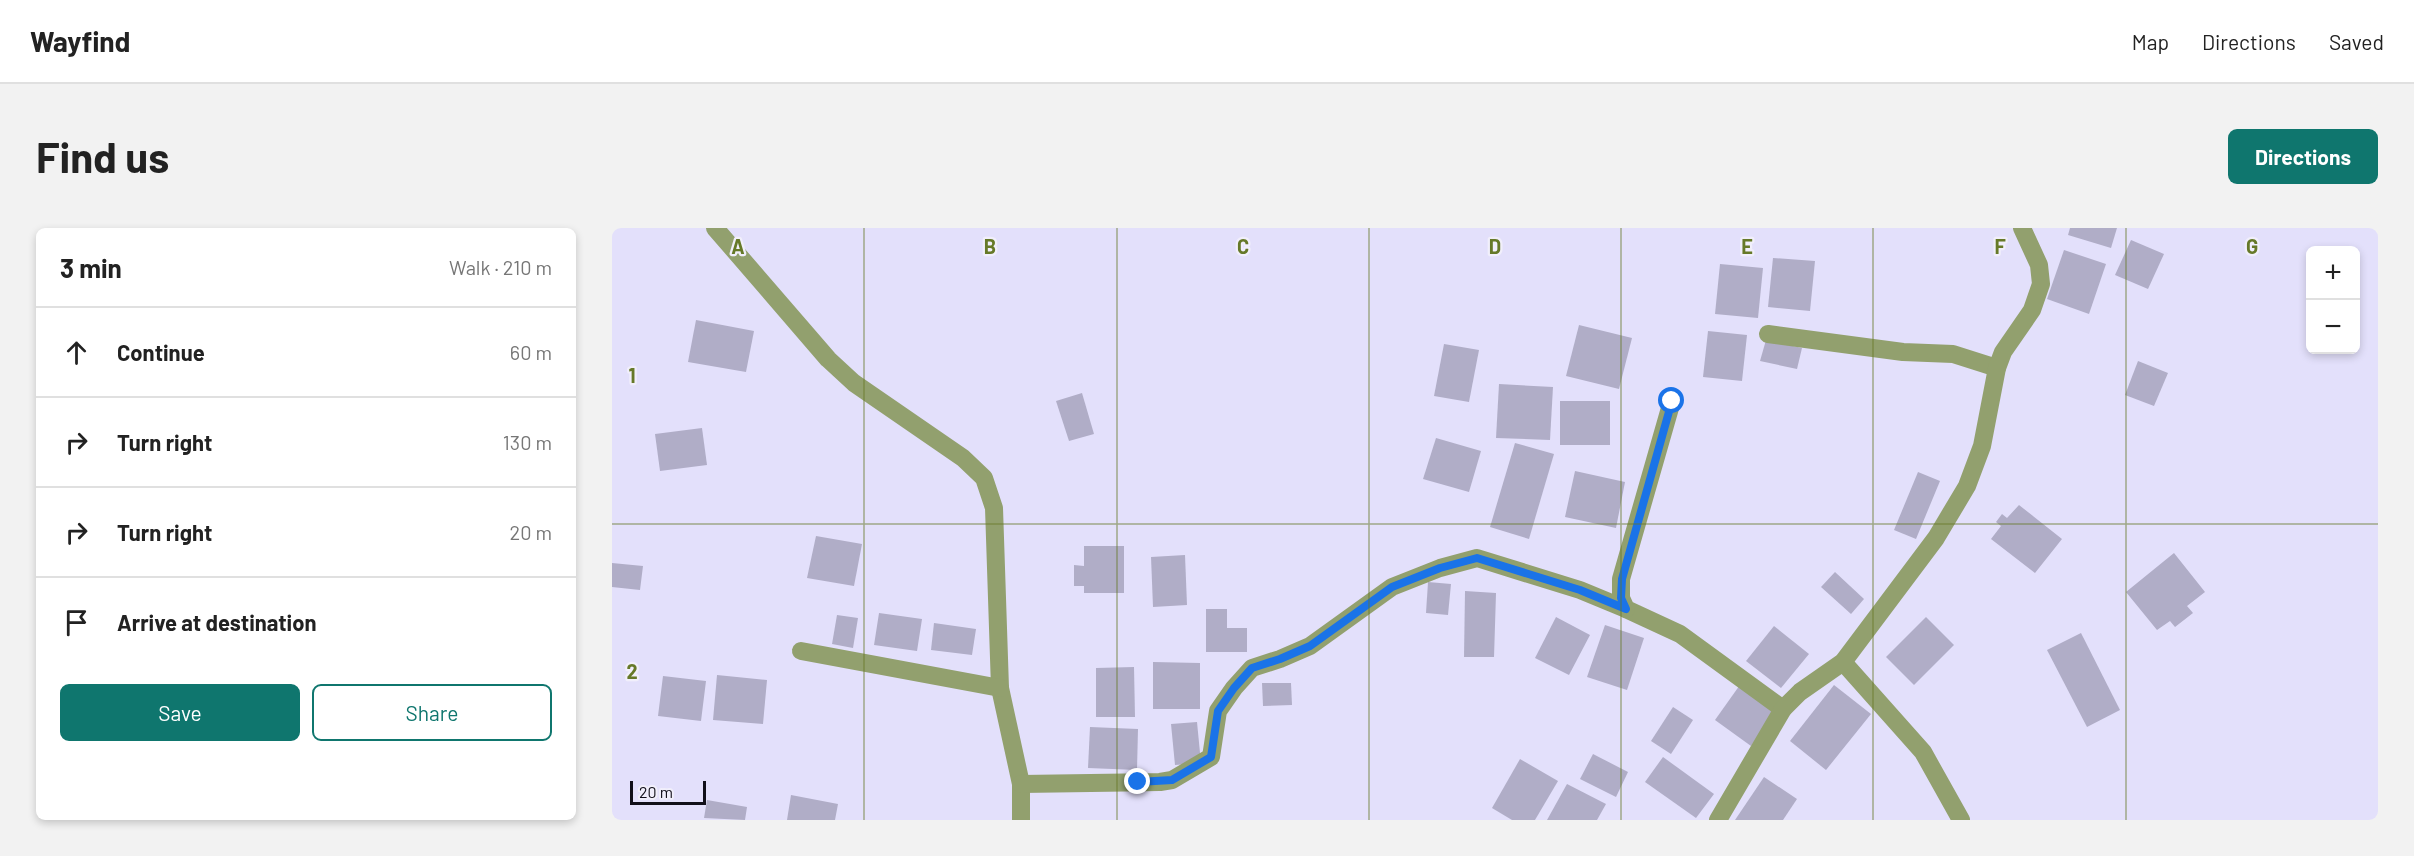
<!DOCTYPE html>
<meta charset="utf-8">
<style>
body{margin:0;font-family:Barlow,sans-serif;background:#f2f2f2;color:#222}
.controls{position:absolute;right:18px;top:18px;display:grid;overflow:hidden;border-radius:9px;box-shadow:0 3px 9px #0003}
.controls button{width:54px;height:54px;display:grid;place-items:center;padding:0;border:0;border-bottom:2px solid #e0e0e0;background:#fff;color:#222;font:30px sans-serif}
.scale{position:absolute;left:18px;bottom:15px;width:76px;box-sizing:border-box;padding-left:6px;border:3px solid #110f19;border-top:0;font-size:16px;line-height:21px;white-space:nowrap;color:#110f19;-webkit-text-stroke:4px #f1effb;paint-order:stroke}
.stop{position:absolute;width:18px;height:18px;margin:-14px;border:4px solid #1a73e8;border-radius:50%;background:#fff}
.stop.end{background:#1a73e8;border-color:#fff;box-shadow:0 2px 6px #0008}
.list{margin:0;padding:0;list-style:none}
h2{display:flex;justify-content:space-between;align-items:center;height:78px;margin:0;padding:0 24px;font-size:26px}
h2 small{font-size:20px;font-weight:400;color:#767676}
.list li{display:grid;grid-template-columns:39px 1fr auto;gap:18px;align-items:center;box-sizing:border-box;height:90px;padding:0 24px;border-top:2px solid #e0e0e0}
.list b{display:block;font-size:22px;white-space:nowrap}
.list em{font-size:20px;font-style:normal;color:#767676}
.actions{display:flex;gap:12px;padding:18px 24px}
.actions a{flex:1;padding:14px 0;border:2px solid #0f766e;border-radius:9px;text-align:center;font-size:21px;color:#0f766e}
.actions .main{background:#0f766e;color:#fff}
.icon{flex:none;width:33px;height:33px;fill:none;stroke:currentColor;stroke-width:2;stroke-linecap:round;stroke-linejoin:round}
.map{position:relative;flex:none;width:1766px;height:592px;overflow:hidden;border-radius:9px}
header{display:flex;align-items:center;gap:36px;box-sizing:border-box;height:84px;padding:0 30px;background:#fff;border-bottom:2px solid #e0e0e0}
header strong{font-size:28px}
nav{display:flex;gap:33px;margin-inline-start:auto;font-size:21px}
.intro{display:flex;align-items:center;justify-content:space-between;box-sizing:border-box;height:144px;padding:0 36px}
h1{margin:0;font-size:42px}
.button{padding:15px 27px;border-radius:9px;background:#0f766e;color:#fff;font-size:21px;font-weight:700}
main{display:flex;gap:36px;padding:0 36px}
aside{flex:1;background:#fff;border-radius:9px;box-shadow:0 3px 9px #0003}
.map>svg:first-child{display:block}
.building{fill:#b0adc7}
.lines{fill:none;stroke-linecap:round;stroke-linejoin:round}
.street{stroke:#92a06e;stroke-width:18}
.route{stroke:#1a73e8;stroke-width:8}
.grid{fill:none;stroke:#667928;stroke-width:1.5;stroke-opacity:0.55}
.grid-label{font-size:20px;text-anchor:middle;font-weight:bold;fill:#667928;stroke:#f1effb;stroke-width:4.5;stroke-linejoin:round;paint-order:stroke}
</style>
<header>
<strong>Wayfind</strong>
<nav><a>Map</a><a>Directions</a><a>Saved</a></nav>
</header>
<div class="intro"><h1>Find us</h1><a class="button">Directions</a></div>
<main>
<aside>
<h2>3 min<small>Walk · 210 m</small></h2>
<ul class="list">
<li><svg class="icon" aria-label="ahead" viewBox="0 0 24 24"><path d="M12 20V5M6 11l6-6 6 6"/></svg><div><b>Continue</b></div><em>60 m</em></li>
<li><svg class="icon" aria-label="right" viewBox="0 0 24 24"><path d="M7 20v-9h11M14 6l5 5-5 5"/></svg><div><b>Turn right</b></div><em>130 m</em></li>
<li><svg class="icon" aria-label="right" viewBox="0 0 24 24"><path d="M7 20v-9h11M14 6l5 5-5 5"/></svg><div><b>Turn right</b></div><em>20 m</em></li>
<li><svg class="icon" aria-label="arrive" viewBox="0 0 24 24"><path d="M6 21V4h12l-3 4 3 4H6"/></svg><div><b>Arrive at destination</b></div></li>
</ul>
<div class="actions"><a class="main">Save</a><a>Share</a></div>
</aside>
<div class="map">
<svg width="1766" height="592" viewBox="0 0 1766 592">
<rect width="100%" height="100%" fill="#e3e0fb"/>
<g class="building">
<path d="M1458,0H1505L1499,20L1456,7Z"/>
<path d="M1519,12L1552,26L1536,61L1503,47Z"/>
<path d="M1452,22L1494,36L1477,86L1435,71Z"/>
<path d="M1161,30L1203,33L1198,83L1156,79Z"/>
<path d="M1108,36L1151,40L1146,90L1103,86Z"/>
<path d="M84,92L142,103L134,144L76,134Z"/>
<path d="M967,97L1020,110L1007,161L954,148Z"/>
<path d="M1096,103L1135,107L1130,153L1091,149Z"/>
<path d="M1154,112L1190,120L1185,141L1148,133Z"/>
<path d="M832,116L867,122L857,174L822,168Z"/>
<path d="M1526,133L1556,145L1542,178L1513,167Z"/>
<path d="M887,156L941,159L938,212L884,210Z"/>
<path d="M470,165L482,206L457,213L444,173Z"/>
<rect x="948" y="173" width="50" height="44"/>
<path d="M90,200L95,237L48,243L43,206Z"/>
<path d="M824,210L869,223L857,264L811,251Z"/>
<path d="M903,215L942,226L917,311L878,299Z"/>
<path d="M963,243L1013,254L1004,300L953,289Z"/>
<path d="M1306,244L1328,253L1304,311L1282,302Z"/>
<path d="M1407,277L1450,311L1423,345L1379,311L1389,298L1384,294L1390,286L1395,290Z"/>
<path d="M204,308L250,316L242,358L195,350Z"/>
<path d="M472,318H512V365H472V358H462V337L472,338Z"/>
<path d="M1562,325L1593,364L1575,378L1581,385L1563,399L1558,393L1545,402L1514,364Z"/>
<path d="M573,327L575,377L541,379L539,329Z"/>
<path d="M0,335L31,338L28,362L0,359Z"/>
<path d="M1223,344L1252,371L1239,386L1209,359Z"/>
<path d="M816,354L839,356L836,387L814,385Z"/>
<path d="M853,363L884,365L882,429H852Z"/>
<path d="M594,381H615V400H635V424H594Z"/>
<path d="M267,385L310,391L305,423L262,417Z"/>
<path d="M225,387L246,390L241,420L220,416Z"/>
<path d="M944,389L978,407L957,447L923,430Z"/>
<path d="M1314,389L1342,417L1302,457L1274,429Z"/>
<path d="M322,395L364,401L360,427L319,422Z"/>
<path d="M993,397L1032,410L1015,462L975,449Z"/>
<path d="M1162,398L1197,426L1169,460L1134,433Z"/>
<path d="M1469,405L1508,482L1475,499L1435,422Z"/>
<path d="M541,434L588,435V481H541Z"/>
<path d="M522,439L523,489H484V440Z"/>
<path d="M105,447L155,452L151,496L101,492Z"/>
<path d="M51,448L94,453L89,493L46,488Z"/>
<path d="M1130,454L1167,480L1139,518L1103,492Z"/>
<path d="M650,455H679L680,477L651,478Z"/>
<path d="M1222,457L1259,486L1214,542L1178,513Z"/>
<path d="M1061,479L1081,492L1059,526L1039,513Z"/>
<path d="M585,494L589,535L563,537L559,496Z"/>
<path d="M478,499L526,501L525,542L476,540Z"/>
<path d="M981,526L1016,544L1004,569L968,551Z"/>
<path d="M1051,529L1102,566L1084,590L1033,554Z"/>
<path d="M908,531L946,553L923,592H900L880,580Z"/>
<path d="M1152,549L1185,571L1171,592H1123Z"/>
<path d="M955,556L994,576L985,592H935Z"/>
<path d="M179,567L226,576L223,592H175Z"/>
<path d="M95,572L135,579L133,592L92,590Z"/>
</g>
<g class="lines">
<g class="street">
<path d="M103,0L216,131L242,155L351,230L372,250L382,280L388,460L409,556V592"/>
<path d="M1156,106L1291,124L1341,126L1385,140"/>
<path d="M1060,173L1009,351V370L1014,381L1068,406L1171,481"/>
<path d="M189,423L388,460"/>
<path d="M1231,434L1311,524L1349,592"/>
<path d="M409,556L548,554L560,552L599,529L606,483L622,460L640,440L668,431L698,418L780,359L828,340L865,330L968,362L1014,381"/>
<path d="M1106,592L1171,481L1188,464L1231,434L1324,310L1355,258L1370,218L1385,140L1391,124L1420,82L1429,56L1427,37L1410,0"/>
</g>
</g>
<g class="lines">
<path class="route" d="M526,554L560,552L599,529L606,483L622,460L640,440L668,431L698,418L780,359L828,340L865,330L968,362L1014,381L1009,370L1010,351L1060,173"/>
</g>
<path class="grid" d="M252,0V592M505,0V592M757,0V592M1009,0V592M1261,0V592M1514,0V592M0,296H1766"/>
<g class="grid-label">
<text x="126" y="26">A</text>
<text x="378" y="26">B</text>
<text x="631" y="26">C</text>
<text x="883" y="26">D</text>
<text x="1135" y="26">E</text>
<text x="1388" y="26">F</text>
<text x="1640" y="26">G</text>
<text x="20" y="155">1</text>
<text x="20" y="451">2</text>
</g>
</svg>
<div class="controls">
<button>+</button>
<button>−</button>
</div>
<div class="scale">20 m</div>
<div class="stop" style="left:1060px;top:173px"></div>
<div class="stop end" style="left:526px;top:554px"></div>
</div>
</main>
